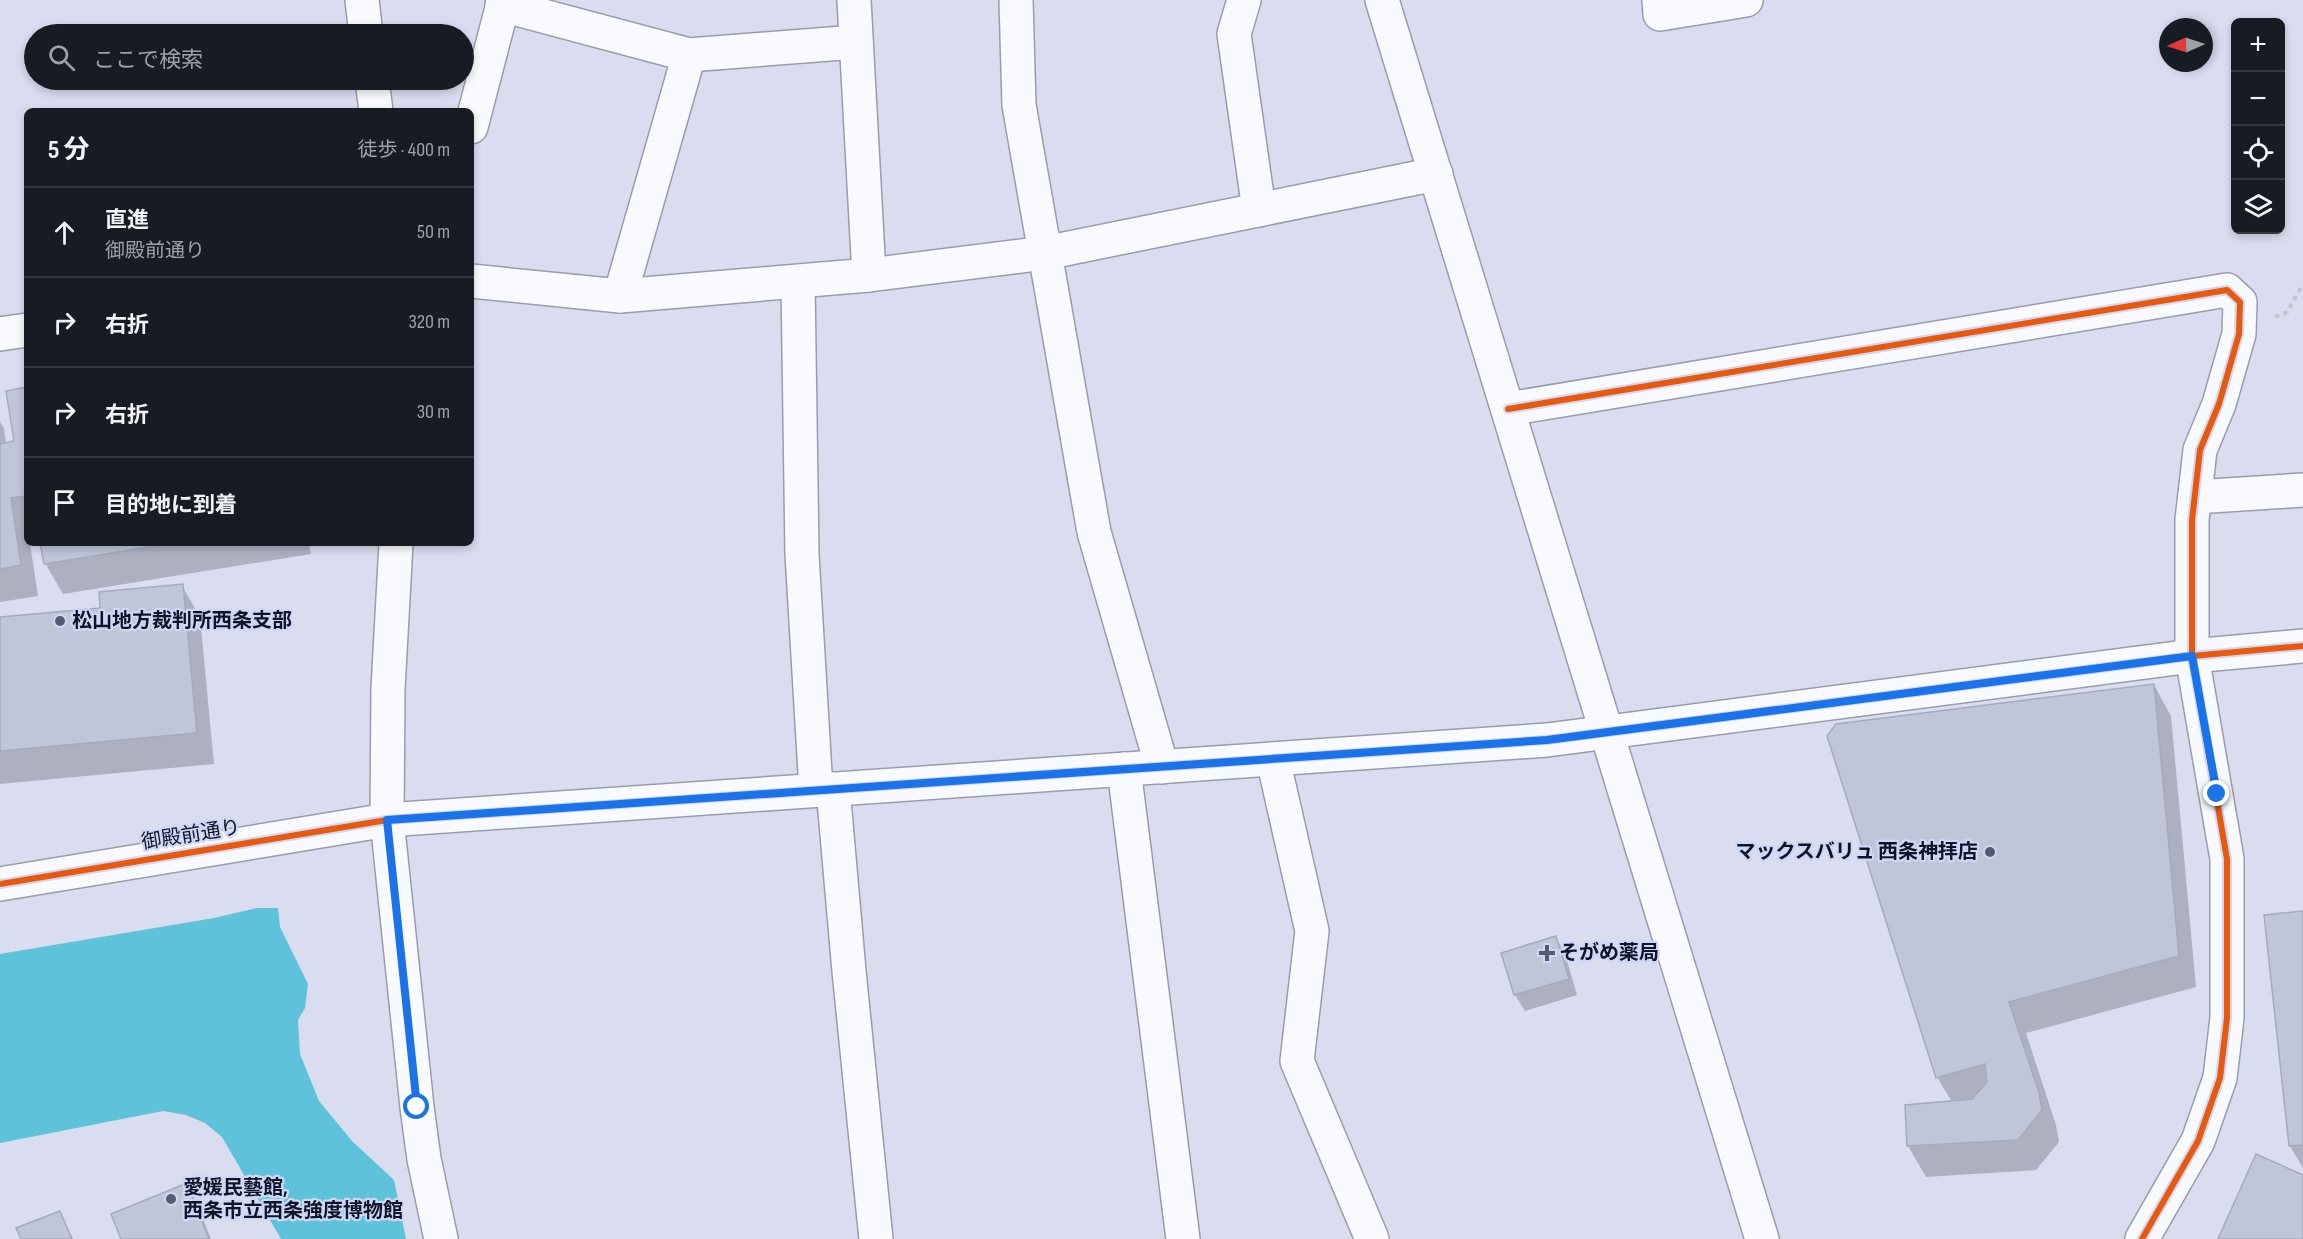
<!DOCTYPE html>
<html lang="ja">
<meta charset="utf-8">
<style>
body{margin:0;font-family:"Sofia Sans Condensed","Noto Sans JP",sans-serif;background:#242831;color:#f1f3f6}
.controls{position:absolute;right:18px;top:18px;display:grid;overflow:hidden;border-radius:9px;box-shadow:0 3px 9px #0003}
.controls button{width:54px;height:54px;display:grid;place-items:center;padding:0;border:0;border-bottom:2px solid #363941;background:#171b24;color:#f1f3f6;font:30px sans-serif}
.compass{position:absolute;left:2159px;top:18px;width:54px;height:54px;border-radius:50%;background:#171b24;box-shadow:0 3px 9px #0003;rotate:267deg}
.stop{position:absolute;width:18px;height:18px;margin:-14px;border:4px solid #1a73e8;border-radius:50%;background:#fff}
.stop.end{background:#1a73e8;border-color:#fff;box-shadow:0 2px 6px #0008}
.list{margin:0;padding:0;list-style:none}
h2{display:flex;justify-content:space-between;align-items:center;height:78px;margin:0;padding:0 24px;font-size:26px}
h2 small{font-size:20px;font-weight:400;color:#9ea1a6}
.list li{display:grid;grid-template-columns:39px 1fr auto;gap:18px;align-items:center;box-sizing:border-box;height:90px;padding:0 24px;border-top:2px solid #363941}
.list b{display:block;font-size:22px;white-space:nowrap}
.list p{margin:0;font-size:20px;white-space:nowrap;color:#9ea1a6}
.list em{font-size:20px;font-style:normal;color:#9ea1a6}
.icon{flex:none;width:33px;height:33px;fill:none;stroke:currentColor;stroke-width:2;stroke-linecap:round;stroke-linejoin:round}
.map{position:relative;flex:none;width:2303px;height:1239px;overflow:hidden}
.search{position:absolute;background:#171b24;box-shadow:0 3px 9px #0003;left:24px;top:24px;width:450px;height:66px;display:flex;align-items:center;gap:15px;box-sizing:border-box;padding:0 21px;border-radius:33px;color:#9ea1a6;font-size:22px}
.panel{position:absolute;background:#171b24;box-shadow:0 3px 9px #0003;left:24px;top:108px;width:450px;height:438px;border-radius:9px}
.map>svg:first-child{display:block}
.water{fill:#5ec2db}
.shadow{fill:#0003}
.building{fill:#bec6d7;stroke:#a3abbc;stroke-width:1.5}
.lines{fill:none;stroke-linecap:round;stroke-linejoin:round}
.minor-casing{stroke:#999cad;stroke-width:36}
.path{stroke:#c1c2ca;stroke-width:4;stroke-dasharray:4.5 4.5;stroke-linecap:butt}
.minor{stroke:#f9fafd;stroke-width:33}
.cycleway-casing{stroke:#cfd7f9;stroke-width:10}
.cycleway{stroke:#e8590c;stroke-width:6}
.route{stroke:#1a73e8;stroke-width:8}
.poi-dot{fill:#565a6c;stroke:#cfd7f9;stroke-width:2}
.labels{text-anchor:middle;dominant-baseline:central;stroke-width:4.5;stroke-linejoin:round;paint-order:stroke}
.poi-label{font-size:20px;font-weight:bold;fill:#0f1326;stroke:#cfd7f9;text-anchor:start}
.street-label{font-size:20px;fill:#0f1326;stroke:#cfd7f9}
</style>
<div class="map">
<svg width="2303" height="1239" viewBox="0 0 2303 1239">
<rect width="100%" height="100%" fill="#d9ddef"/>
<path class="water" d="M257,908H278L280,927L308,984L305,1008L298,1020L300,1054L319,1101L352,1141L394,1180L406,1239H281L222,1137L205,1123L186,1115L163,1111L0,1143V954L214,918Z"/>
<g class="shadow">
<path d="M27,389V543H30L38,596L0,602V422L4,428L6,444L16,442Z"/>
<path d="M42,543H309L311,554L63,594L45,563Z"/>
<path d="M182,586L200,617L214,764L0,784V618L102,609Z"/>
<path d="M2154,685L2171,716L2196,987L2026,1033L2056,1125L2059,1142L2036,1170L1926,1177L1908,1146L1952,1102L1937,1077Z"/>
<path d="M2303,912V1168L2290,1146Z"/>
<path d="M1556,938L1565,954L1577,995L1525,1011L1515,995L1503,954Z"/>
<path d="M186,1185L196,1201L211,1239H122Z"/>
<path d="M60,1212L73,1239H22Z"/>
</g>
<g class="building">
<path d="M27,387V496L11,498L21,565L0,569V444L14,441L6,391Z"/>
<path d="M40,543H173L44,564Z"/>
<path d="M183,584L197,733L0,751V617L100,608L99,592Z"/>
<path d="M2154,684L2179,956L2009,1002L2039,1093L2042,1110L2018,1140L1907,1146L1905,1105L1972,1099L1987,1082L1985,1064L1936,1078L1827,736L1836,724Z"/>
<path d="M2303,911V1145L2289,1146L2264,915Z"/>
<path d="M1556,936L1569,979L1514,995L1501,953Z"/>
<path d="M2256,1154L2303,1175V1239H2218Z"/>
<path d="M187,1183L209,1239H121L111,1214Z"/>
<path d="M60,1211L72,1239H21L16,1228Z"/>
</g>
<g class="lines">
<defs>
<g id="minor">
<path d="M362,0L366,34"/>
<path d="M854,0L869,275"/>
<path d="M1016,0L1019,105L1094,532L1162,767"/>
<path d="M1244,0L1234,34L1259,210"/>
<path d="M1382,0L1762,1239"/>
<path d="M1659,0L1660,14L1746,0"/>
<path d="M502,5L689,55L856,42"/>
<path d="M372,80L376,111"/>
<path d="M471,127L504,0"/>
<path d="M471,281L620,296L869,275L1045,253L1436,174"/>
<path d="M798,282L802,554L816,790"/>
<path d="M620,296L689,55"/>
<path d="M0,334L27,330"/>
<path d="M1508,409L2227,290L2240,302L2239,334L2219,404L2200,450L2192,520V656L2227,859V1018L2220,1078L2198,1141L2142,1239"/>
<path d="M2195,497L2303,490"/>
<path d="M396,543L388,689L387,820L417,1107L424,1159L441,1239"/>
<path d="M1273,759L1312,931L1297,1061L1372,1239"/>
<path d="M1124,769L1183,1239"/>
<path d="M833,789L849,971L876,1239"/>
<path d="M0,884L387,820L1547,740L2192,656L2303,646"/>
</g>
</defs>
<use href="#minor" class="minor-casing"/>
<path class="path" d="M2275,317L2287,312L2303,284"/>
<use href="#minor" class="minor"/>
<defs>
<g id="cycleway">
<path d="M1508,409L2227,290L2240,302L2239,334L2219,404L2200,450L2192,520V656L2227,859V1018L2220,1078L2198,1141L2142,1239"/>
<path d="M0,884L387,820L1547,740L2192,656L2303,646"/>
</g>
</defs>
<use href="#cycleway" class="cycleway-casing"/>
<use href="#cycleway" class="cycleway"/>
</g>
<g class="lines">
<path class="route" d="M417,1107L387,820L1547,740L2192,656L2217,794"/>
</g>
<g class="poi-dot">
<circle cx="60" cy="621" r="6"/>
<circle cx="1990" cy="852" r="6"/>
<path d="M1544 944h6v6h6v6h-6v6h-6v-6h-6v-6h6z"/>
<circle cx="171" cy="1199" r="6"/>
</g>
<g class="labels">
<g class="poi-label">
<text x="72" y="621">松山地方裁判所西条支部</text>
<text x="1978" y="852" text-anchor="end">マックスバリュ 西条神拝店</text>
<text x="1559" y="953">そがめ薬局</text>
<text x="183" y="1188">愛媛民藝館,<tspan x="183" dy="23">西条市立西条強度博物館</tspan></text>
</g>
<g class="street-label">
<text transform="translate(191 835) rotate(-9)">御殿前通り</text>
</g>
</g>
</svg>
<div class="controls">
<button>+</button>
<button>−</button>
<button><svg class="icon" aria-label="locate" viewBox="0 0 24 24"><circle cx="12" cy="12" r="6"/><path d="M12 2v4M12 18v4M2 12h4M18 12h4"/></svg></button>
<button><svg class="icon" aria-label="layers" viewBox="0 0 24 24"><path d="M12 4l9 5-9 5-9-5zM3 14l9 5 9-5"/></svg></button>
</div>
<svg class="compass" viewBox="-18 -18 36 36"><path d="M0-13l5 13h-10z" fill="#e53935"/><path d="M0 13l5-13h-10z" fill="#9ea1a6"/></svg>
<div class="stop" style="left:417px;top:1107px"></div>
<div class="stop end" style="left:2217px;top:794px"></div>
<div class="search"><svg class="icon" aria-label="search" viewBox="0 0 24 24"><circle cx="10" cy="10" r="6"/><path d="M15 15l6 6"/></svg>ここで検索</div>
<section class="panel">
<h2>5 分<small>徒歩 · 400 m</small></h2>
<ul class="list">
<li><svg class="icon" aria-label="ahead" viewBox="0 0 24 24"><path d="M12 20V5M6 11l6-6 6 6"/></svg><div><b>直進</b><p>御殿前通り</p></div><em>50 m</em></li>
<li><svg class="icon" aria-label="right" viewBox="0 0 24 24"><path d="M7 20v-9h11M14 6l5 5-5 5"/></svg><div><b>右折</b></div><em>320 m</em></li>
<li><svg class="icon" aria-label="right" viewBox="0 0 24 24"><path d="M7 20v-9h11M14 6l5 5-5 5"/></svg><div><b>右折</b></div><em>30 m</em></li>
<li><svg class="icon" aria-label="arrive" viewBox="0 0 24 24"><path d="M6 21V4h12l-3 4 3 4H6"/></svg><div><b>目的地に到着</b></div></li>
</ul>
</section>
</div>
